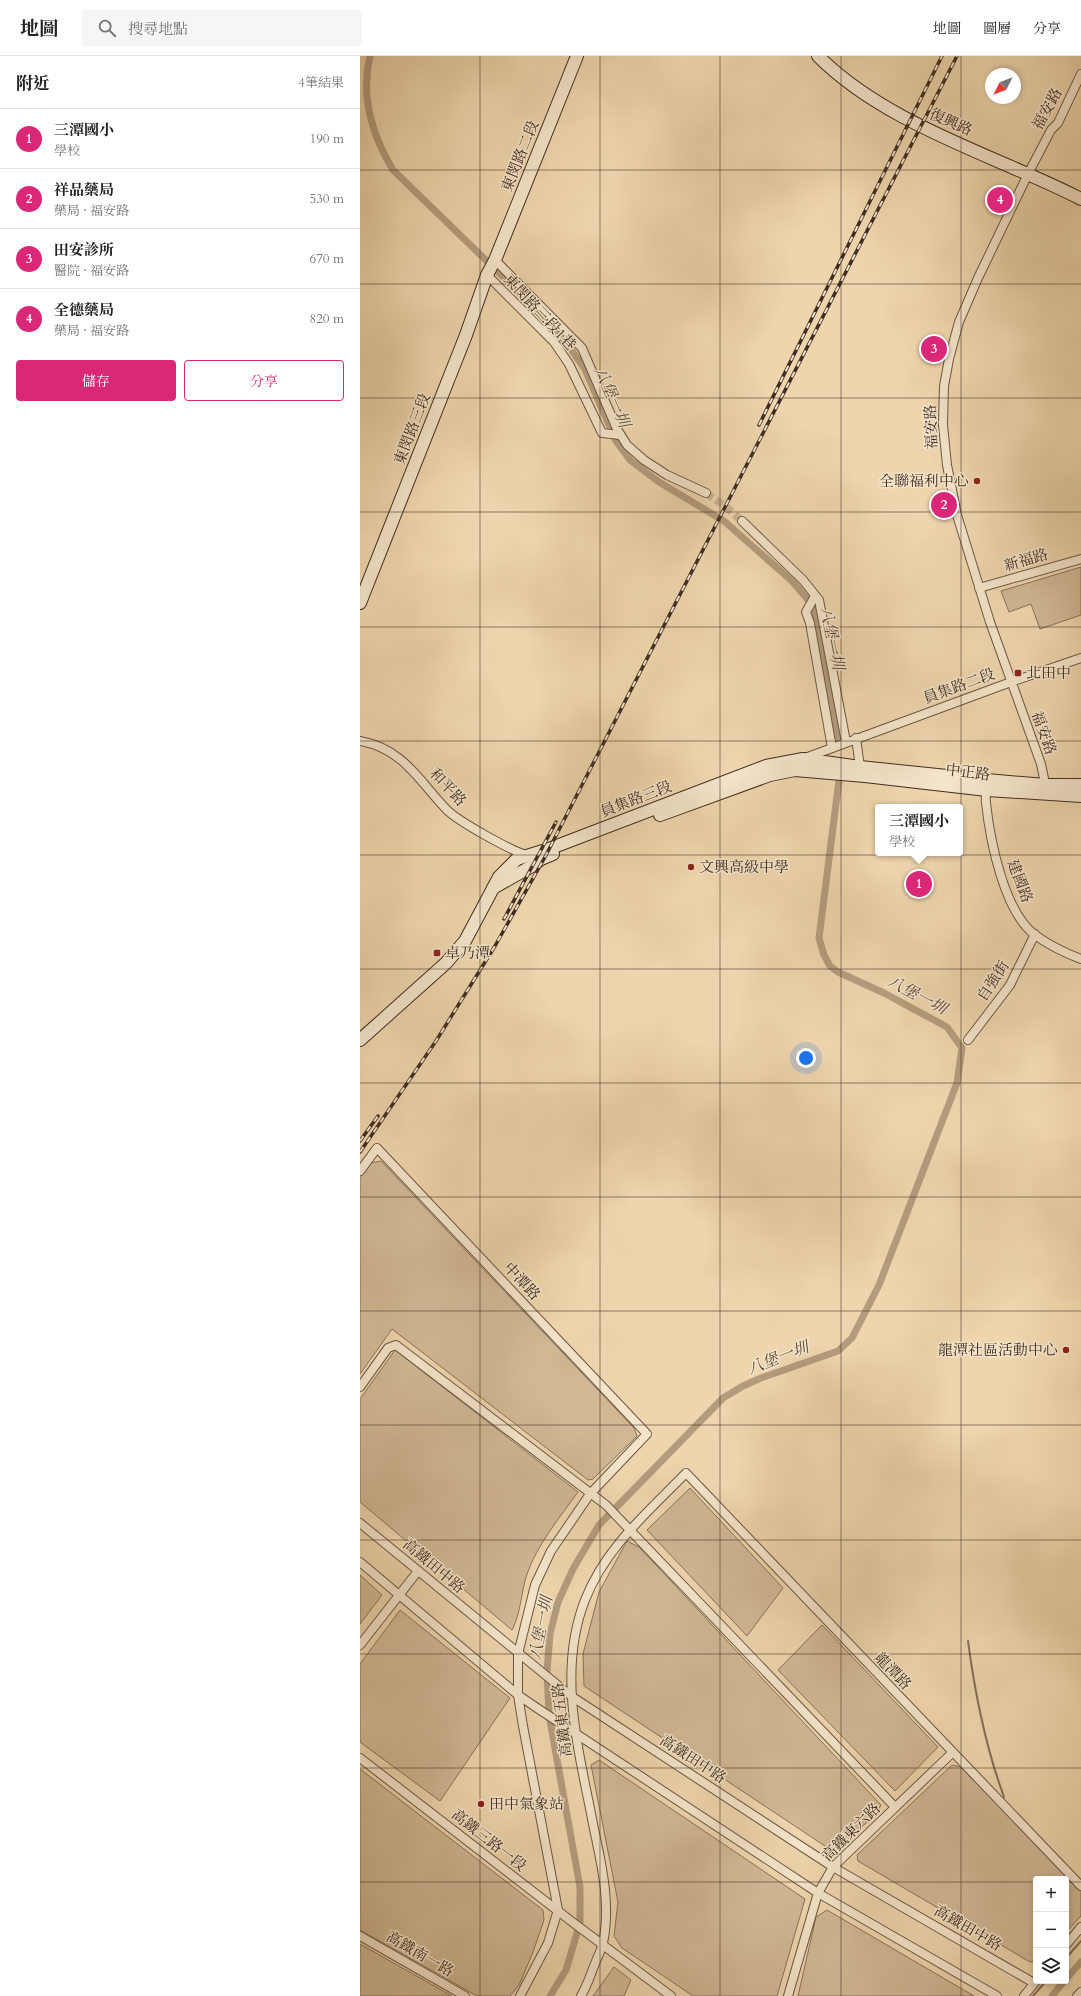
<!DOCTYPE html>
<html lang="zh-TW">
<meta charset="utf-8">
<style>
body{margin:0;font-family:Cardo,"Noto Serif TC",serif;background:#f6f6f6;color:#202124}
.controls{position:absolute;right:12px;bottom:12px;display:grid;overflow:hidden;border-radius:4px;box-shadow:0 2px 6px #0003}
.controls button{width:36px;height:36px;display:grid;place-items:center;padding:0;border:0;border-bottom:1px solid #e0e0e0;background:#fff;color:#202124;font:20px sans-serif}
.compass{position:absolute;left:625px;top:12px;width:36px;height:36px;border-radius:50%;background:#fff;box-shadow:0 2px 6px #0003;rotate:228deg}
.you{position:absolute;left:446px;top:1002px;width:14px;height:14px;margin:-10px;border:3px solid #fff;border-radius:50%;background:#1a73e8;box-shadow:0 0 0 6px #1a73e833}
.badge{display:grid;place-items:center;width:26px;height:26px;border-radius:50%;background:#db2777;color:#fff;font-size:13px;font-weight:700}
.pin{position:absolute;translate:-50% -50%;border:2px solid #fff;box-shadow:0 1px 4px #0006}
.popup{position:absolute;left:515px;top:748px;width:88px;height:52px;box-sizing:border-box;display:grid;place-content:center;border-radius:4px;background:#fff;filter:drop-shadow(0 1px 3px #0005);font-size:13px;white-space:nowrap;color:#757577}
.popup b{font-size:15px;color:#202124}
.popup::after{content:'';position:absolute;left:50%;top:100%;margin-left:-8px;border:8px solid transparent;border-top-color:#fff}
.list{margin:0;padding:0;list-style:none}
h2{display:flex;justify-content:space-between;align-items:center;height:52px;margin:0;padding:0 16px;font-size:17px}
h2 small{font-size:13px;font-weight:400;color:#757577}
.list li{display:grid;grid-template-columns:26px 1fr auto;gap:12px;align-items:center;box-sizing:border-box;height:60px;padding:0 16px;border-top:1px solid #e0e0e0}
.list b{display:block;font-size:15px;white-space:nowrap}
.list p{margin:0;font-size:13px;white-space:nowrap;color:#757577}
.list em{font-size:13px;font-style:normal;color:#757577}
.actions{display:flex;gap:8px;padding:12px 16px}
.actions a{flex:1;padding:9px 0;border:1px solid #db2777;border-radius:4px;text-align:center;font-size:14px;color:#db2777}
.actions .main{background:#db2777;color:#fff}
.icon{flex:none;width:22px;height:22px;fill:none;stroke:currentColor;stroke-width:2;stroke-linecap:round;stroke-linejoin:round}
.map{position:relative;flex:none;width:721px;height:1940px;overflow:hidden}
header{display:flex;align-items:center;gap:24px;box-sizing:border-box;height:56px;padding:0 20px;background:#fff;border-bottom:1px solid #e0e0e0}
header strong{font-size:19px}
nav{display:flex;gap:22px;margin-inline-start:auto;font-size:14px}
.search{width:280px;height:36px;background:#f6f6f6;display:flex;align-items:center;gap:10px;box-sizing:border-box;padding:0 14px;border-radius:4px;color:#757577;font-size:15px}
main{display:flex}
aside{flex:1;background:#fff}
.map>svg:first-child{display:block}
.green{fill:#d0b895;stroke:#88725a}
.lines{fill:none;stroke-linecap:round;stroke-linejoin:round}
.stream{stroke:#857058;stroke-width:2}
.canal{stroke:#b39c7d;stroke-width:7}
.street-tunnel{stroke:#cbb391;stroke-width:8;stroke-dasharray:8 4;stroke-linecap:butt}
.street-casing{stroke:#6c5743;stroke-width:10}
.secondary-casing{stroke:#402d20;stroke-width:14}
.street{stroke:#f4e4ca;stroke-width:8}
.secondary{stroke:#f4e4ca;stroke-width:12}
.rail-casing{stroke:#402d20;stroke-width:3.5}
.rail{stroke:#f4e4ca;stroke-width:2;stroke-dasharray:6;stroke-linecap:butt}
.grid{fill:none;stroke:#402d20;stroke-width:1;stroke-opacity:0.55}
.poi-dot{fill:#8f2418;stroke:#f4e4ca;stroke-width:1.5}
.labels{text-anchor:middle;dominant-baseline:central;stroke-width:3;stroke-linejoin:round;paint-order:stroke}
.street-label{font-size:15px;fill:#402d20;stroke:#f4e4ca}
.poi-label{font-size:15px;fill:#402d20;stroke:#f4e4ca;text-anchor:start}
.water-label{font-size:16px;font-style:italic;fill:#5d4937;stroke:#f4e4ca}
</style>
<header>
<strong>地圖</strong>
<div class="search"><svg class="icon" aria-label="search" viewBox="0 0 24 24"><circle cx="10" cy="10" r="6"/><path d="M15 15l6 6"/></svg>搜尋地點</div>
<nav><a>地圖</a><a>圖層</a><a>分享</a></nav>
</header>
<main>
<aside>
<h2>附近<small>4筆結果</small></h2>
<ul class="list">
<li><span class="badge">1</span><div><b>三潭國小</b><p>學校</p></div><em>190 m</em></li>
<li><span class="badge">2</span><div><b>祥品藥局</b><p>藥局 · 福安路</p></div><em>530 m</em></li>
<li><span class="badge">3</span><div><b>田安診所</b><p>醫院 · 福安路</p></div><em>670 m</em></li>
<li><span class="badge">4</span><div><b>全德藥局</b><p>藥局 · 福安路</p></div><em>820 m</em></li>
</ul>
<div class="actions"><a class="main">儲存</a><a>分享</a></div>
</aside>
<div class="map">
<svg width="721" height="1940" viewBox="0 0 721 1940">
<rect width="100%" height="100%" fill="#eed5ad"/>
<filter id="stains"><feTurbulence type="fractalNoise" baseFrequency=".005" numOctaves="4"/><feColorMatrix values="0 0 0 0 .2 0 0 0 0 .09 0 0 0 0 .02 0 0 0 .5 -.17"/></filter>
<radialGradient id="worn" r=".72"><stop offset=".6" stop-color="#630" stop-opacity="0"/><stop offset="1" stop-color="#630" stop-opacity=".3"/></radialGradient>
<g class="green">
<path d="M721,511V559L680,573L671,548L649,556L641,535Z"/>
<path d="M21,1105L274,1372L277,1380L233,1423L228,1424L32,1273L0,1318V1122L11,1107Z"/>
<path d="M35,1294L218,1436C200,1461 177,1489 167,1518C161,1536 161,1557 152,1574L0,1446V1343Z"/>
<path d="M330,1432L423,1532L387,1580L287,1474Z"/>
<path d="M267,1485L279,1491L521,1749L516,1758L474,1796L224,1630L223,1598L239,1536Z"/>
<path d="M0,1519L22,1539L0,1568Z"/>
<path d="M40,1554L150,1642L80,1745L0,1686V1608Z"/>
<path d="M462,1569L578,1691L535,1735L418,1614Z"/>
<path d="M239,1704L445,1843L417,1940H333L262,1892L254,1880L258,1846L231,1709Z"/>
<path d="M592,1709L601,1711L721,1834V1860L706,1876V1823H676V1905L670,1906L498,1805L497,1799Z"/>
<path d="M0,1713L183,1854L184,1864L173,1896L159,1929L150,1940H117L0,1874Z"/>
<path d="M467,1854L614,1940H438L456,1861Z"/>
<path d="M0,1888L92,1940H0Z"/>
<path d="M254,1911L271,1924L264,1940H233Z"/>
</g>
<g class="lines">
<g class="stream">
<path d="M608,1585C615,1638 626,1692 644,1741"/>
<path d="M706,1902L721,1885"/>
<path d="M673,1940L686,1925"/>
</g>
<g class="canal">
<path d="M10,0C0,41 12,79 33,114L168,245L208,289L225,313L256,385L270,404L299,426L364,465L432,525L454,551L477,681"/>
<path d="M706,1923L721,1906"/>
<path d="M190,1940L206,1914L220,1867V1831L189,1659L187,1615L190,1578L198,1546L213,1513L239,1469L363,1342L383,1330L401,1322L478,1295L492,1282L519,1229L597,1027L602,992L587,971L524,937L478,916L470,910L464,899L459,882L479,724"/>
<path d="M692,1940L704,1925"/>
</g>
<path class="street-tunnel" d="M346,437L365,450L382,465"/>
<defs>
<g id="street">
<path d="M135,204L222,292L257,373L267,389L284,404L307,419L346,437"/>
<path d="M127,219L194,286L209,308L242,377L260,379"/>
<path d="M382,465L443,524L459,544L486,686"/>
<path d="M619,532L721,503"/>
<path d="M455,540L446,556L450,567L472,692"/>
<path d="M496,682L500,711"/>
<path d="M0,685C44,693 59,725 87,754C98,765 154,797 170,800"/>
<path d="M445,702L651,626L721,602"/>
<path d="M626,729C627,735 625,741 626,747C630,784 644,856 675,879C689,889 705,897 721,903"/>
<path d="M686,732L681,708L630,566L597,459L587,409L583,369L584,330L589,303L599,266L618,222L668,118L691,74L698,67L721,18"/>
<path d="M608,984L650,929L675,878"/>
<path d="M0,1115L17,1092L287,1378L230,1438L191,1495L175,1529L158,1598V1639L163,1670L198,1854L188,1887L160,1940"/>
<path d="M0,1331L28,1292L36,1289L246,1449L535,1751"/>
<path d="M0,1467L211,1640L473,1811L674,1927"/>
<path d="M0,1506L158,1639L177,1652L458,1837L637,1940"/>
<path d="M0,1589L58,1515"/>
<path d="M0,1702L211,1865L311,1940"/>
<path d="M0,1880L105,1940"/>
<path d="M706,1889L721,1871"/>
<path d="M221,1940C227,1930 230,1920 234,1910C237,1902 241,1895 243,1887C251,1849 242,1810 234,1773C220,1698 196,1618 225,1544C245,1492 288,1456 326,1417L721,1830"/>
<path d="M428,1940L458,1837L473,1811L592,1697"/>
<path d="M664,1940L676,1925"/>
<path d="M717,1940L721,1936"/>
</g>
<g id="secondary">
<path d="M458,0C527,69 635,99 721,143"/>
<path d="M0,547L106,279L127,219L135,204L217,0"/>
<path d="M300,759L410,719L435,714L505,720L627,734L721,740"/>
<path d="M133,832L172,810L181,803L193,798"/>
<path d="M0,984L86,907L105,885L139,821L157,803L186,794L406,710L443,703L500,711L626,724L686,729H721"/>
</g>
</defs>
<use href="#street" class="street-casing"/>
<use href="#secondary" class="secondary-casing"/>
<use href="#street" class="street"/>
<use href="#secondary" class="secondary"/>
<defs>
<g id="rail">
<path d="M399,369L582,0"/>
<path d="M144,863L196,766"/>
<path d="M0,1085L18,1060"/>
<path d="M0,1096L76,985L135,890L185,801L597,0"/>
</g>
</defs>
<use href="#rail" class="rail-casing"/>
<use href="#rail" class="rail"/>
</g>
<path class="grid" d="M120,0V1940M240,0V1940M360,0V1940M481,0V1940M601,0V1940M0,114H721M0,228H721M0,342H721M0,456H721M0,571H721M0,685H721M0,799H721M0,913H721M0,1027H721M0,1141H721M0,1255H721M0,1369H721M0,1484H721M0,1598H721M0,1712H721M0,1826H676M706,1826H721"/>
<g class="poi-dot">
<circle cx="617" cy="425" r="4"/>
<rect x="654" y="613" width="8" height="8" rx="2"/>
<circle cx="331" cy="811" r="4"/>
<rect x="73" y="893" width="8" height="8" rx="2"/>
<circle cx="706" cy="1294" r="4"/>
<circle cx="121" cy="1748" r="4"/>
</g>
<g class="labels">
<g class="street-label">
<text transform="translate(687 53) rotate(-61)">福安路</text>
<text transform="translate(591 66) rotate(24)">復興路</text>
<text transform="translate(160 100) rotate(-68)">東閔路二段</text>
<text transform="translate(180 256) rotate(47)">東閔路三段1巷</text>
<text transform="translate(571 371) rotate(-92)">福安路</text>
<text transform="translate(52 373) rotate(-69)">東閔路三段</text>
<text transform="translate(666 504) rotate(-16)">新福路</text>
<text transform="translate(599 630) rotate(-20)">員集路二段</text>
<text transform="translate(684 677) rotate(70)">福安路</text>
<text transform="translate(608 716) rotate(7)">中正路</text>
<text transform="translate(88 731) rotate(47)">和平路</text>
<text transform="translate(276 743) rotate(-21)">員集路三段</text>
<text transform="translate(660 825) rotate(69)">建國路</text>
<text transform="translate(633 925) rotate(-57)">自強街</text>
<text transform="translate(162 1225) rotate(47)">中潭路</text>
<text transform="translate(74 1510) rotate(40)">高鐵田中路</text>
<text transform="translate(533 1615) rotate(46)">龍潭路</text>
<text transform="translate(202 1664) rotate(-97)">高鐵東五路</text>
<text transform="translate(333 1703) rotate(33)">高鐵田中路</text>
<text transform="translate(491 1776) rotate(-45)">高鐵東六路</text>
<text transform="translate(129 1784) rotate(38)">高鐵三路一段</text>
<text transform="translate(608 1872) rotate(30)">高鐵田中路</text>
<text transform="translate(60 1898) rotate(30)">高鐵南一路</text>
</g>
<g class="poi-label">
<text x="609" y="425" text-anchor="end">全聯福利中心</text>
<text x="666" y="617">北田中</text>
<text x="339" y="811">文興高級中學</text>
<text x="85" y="897">卓乃潭</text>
<text x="698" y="1294" text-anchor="end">龍潭社區活動中心</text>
<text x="129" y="1748">田中氣象站</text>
</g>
<g class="water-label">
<text transform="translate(252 341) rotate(66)">八堡一圳</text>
<text transform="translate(472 582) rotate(78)">八堡一圳</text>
<text transform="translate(557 939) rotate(28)">八堡一圳</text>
<text transform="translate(418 1302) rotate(-21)">八堡一圳</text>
<text transform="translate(181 1572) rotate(-79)">八堡一圳</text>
</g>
</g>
<rect width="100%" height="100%" filter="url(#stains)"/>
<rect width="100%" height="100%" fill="url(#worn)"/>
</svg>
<div class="controls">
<button>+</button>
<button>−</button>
<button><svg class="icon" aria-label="layers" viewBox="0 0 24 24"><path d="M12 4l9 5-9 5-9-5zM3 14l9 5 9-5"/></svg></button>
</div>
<svg class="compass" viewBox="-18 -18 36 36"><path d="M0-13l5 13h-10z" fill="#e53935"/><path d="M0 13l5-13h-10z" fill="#757577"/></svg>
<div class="you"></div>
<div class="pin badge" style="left:559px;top:828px">1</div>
<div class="popup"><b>三潭國小</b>學校</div>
<div class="pin badge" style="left:584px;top:449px">2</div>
<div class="pin badge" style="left:574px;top:293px">3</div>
<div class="pin badge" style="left:640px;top:144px">4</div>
</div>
</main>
